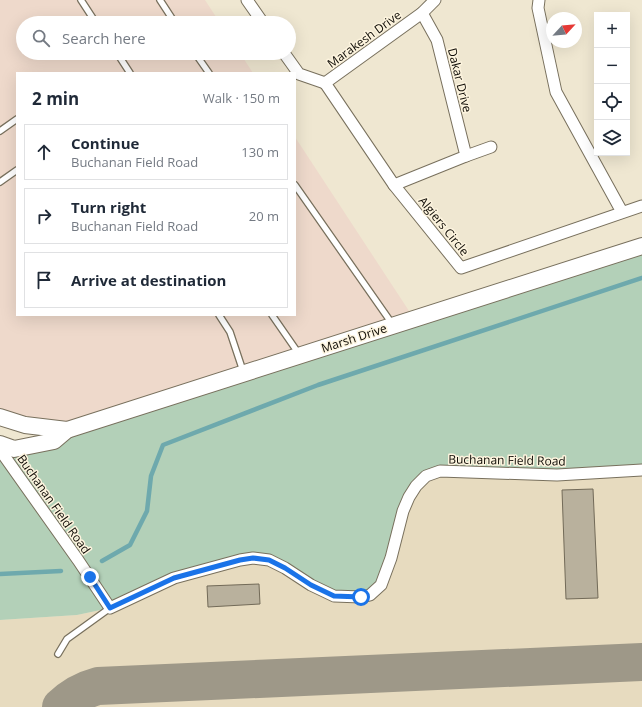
<!DOCTYPE html>
<meta charset="utf-8">
<style>
body{margin:0;font-family:"Open Sans",sans-serif;background:#f6f6f7;color:#1f2937}
.controls{position:absolute;right:12px;top:12px;display:grid;overflow:hidden;border-radius:0px;box-shadow:0 4px 16px #0002}
.controls button{width:36px;height:36px;display:grid;place-items:center;padding:0;border:0;border-bottom:1px solid #e0e1e3;background:#fff;color:#1f2937;font:20px sans-serif}
.compass{position:absolute;left:546px;top:12px;width:36px;height:36px;border-radius:50%;background:#fff;box-shadow:0 4px 16px #0002;rotate:64deg}
.stop{position:absolute;width:12px;height:12px;margin:-9px;border:3px solid #1a73e8;border-radius:50%;background:#fff}
.stop.end{background:#1a73e8;border-color:#fff;box-shadow:0 1px 4px #0008}
.list{margin:0;padding:0;list-style:none}
h2{display:flex;justify-content:space-between;align-items:center;height:52px;margin:0;padding:0 16px;font-size:17px}
h2 small{font-size:13px;font-weight:400;color:#747a83}
.list li{display:grid;grid-template-columns:26px 1fr auto;gap:12px;align-items:center;box-sizing:border-box;height:56px;margin:0 8px 8px;padding:0 8px;border:1px solid #e0e1e3;border-radius:0px}
.list b{display:block;font-size:15px;white-space:nowrap}
.list p{margin:0;font-size:13px;white-space:nowrap;color:#747a83}
.list em{font-size:13px;font-style:normal;color:#747a83}
.icon{flex:none;width:22px;height:22px;fill:none;stroke:currentColor;stroke-width:2;stroke-linecap:round;stroke-linejoin:round}
.map{position:relative;flex:none;width:642px;height:707px;overflow:hidden}
.search{position:absolute;background:#fff;box-shadow:0 4px 16px #0002;left:16px;top:16px;width:280px;height:44px;display:flex;align-items:center;gap:10px;box-sizing:border-box;padding:0 14px;border-radius:22px;color:#747a83;font-size:15px}
.panel{position:absolute;background:#fff;box-shadow:0 4px 16px #0002;left:16px;top:72px;width:280px;height:244px;border-radius:0px}
.map>svg:first-child{display:block}
.commercial{fill:#eed9cb}
.built{fill:#e7dbbf}
.green{fill:#b3d0b8}
.lines{fill:none;stroke-linecap:round;stroke-linejoin:round}
.stream{stroke:#6ea9ad;stroke-width:4.5}
.taxiway{stroke:#9e9888;stroke-width:38}
.building{fill:#b9b19d;stroke:#726a58}
.lane-casing{stroke:#78705d;stroke-width:8}
.street-casing{stroke:#78705d;stroke-width:13}
.secondary-casing{stroke:#78705d;stroke-width:18}
.lane{stroke:#fff;stroke-width:5.5}
.street{stroke:#fff;stroke-width:11}
.secondary{stroke:#fff;stroke-width:16}
.route{stroke:#1a73e8;stroke-width:5}
.labels{text-anchor:middle;dominant-baseline:central;stroke-width:3;stroke-linejoin:round;paint-order:stroke}
.street-label{font-size:12px;fill:#0e0b05;stroke:#fdf4de}
</style>
<div class="map">
<svg width="642" height="707" viewBox="0 0 642 707">
<rect width="100%" height="100%" fill="#efe7d1"/>
<path class="commercial" d="M0,0H205L220,23H23V53H240L253,73H17V315H295V137L413,317L67,430L0,417Z"/>
<path class="built" d="M642,470V707H0V620L77,615L110,608L174,578L398,527L426,476Z"/>
<path class="green" d="M642,246V470L557,475L440,471L426,476L416,486L409,497L403,511L391,558L381,585L370,595L361,597L334,596L311,585L285,568L269,560L253,558L240,560L174,578L110,608L77,615L0,620V440L14,449L54,441L67,430Z"/>
<g class="lines">
<g class="stream">
<path d="M102,561L130,545L147,511L151,476L163,445L318,385L642,278"/>
<path d="M0,574L61,571"/>
</g>
<path class="taxiway" d="M61,707C72,696 83,690 98,686L642,662"/>
</g>
<g class="building">
<path d="M593,489L598,598L566,599L562,490Z"/>
<path d="M259,584L260,604L208,607L207,586Z"/>
</g>
<g class="lines">
<defs>
<g id="lane">
<path d="M81,0L96,23"/>
<path d="M160,0L175,23"/>
<path d="M117,53L130,73"/>
<path d="M195,53L209,73"/>
<path d="M0,131L17,119"/>
<path d="M0,182L17,170"/>
<path d="M295,185L393,325"/>
<path d="M219,315L230,332L243,371"/>
<path d="M272,315L299,354"/>
<path d="M58,654L67,639L110,608"/>
</g>
<g id="street">
<path d="M247,0L263,23"/>
<path d="M539,0L538,8L556,92L622,212"/>
<path d="M284,53L299,74L325,83"/>
<path d="M325,83L394,185L461,268L642,206"/>
<path d="M325,83L422,13L435,0"/>
<path d="M466,156L491,147"/>
<path d="M394,185L466,156L437,40L422,13"/>
<path d="M0,450L78,560L110,608L174,578L240,560L253,558L269,560L285,568L311,585L334,596L361,597L370,595L381,585L391,558L403,511L409,497L416,486L426,476L440,471L557,475L642,470"/>
</g>
<g id="secondary">
<path d="M0,417L25,425L67,430"/>
<path d="M0,444L14,449L54,441L67,430L642,246"/>
</g>
</defs>
<use href="#lane" class="lane-casing"/>
<use href="#street" class="street-casing"/>
<use href="#secondary" class="secondary-casing"/>
<use href="#lane" class="lane"/>
<use href="#street" class="street"/>
<use href="#secondary" class="secondary"/>
</g>
<g class="lines">
<path class="route" d="M90,577L110,608L174,578L240,560L253,558L269,560L285,568L311,585L334,596L361,597"/>
</g>
<g class="labels">
<g class="street-label">
<text transform="translate(364 39) rotate(-36)">Marakesh Drive</text>
<text transform="translate(460 80) rotate(76)">Dakar Drive</text>
<text transform="translate(444 226) rotate(51)">Algiers Circle</text>
<text transform="translate(354 338) rotate(-18)">Marsh Drive</text>
<text transform="translate(507 460) rotate(1)">Buchanan Field Road</text>
<text transform="translate(54 504) rotate(55)">Buchanan Field Road</text>
</g>
</g>
</svg>
<div class="controls">
<button>+</button>
<button>−</button>
<button><svg class="icon" aria-label="locate" viewBox="0 0 24 24"><circle cx="12" cy="12" r="6"/><path d="M12 2v4M12 18v4M2 12h4M18 12h4"/></svg></button>
<button><svg class="icon" aria-label="layers" viewBox="0 0 24 24"><path d="M12 4l9 5-9 5-9-5zM3 14l9 5 9-5"/></svg></button>
</div>
<svg class="compass" viewBox="-18 -18 36 36"><path d="M0-13l5 13h-10z" fill="#e53935"/><path d="M0 13l5-13h-10z" fill="#747a83"/></svg>
<div class="stop" style="left:361px;top:597px"></div>
<div class="stop end" style="left:90px;top:577px"></div>
<div class="search"><svg class="icon" aria-label="search" viewBox="0 0 24 24"><circle cx="10" cy="10" r="6"/><path d="M15 15l6 6"/></svg>Search here</div>
<section class="panel">
<h2>2 min<small>Walk · 150 m</small></h2>
<ul class="list">
<li><svg class="icon" aria-label="ahead" viewBox="0 0 24 24"><path d="M12 20V5M6 11l6-6 6 6"/></svg><div><b>Continue</b><p>Buchanan Field Road</p></div><em>130 m</em></li>
<li><svg class="icon" aria-label="right" viewBox="0 0 24 24"><path d="M7 20v-9h11M14 6l5 5-5 5"/></svg><div><b>Turn right</b><p>Buchanan Field Road</p></div><em>20 m</em></li>
<li><svg class="icon" aria-label="arrive" viewBox="0 0 24 24"><path d="M6 21V4h12l-3 4 3 4H6"/></svg><div><b>Arrive at destination</b></div></li>
</ul>
</section>
</div>
